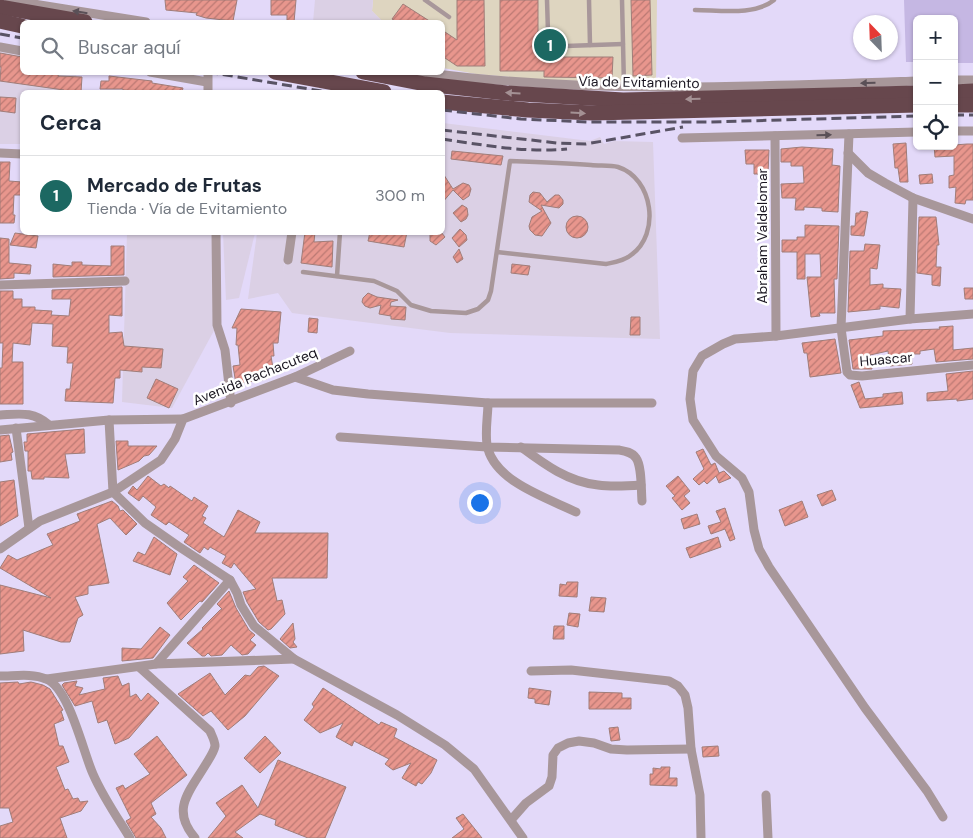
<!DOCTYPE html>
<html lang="es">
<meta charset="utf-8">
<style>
body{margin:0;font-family:"DM Sans",sans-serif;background:#f6f6f7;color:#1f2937}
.controls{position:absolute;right:15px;top:15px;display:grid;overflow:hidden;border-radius:8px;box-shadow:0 1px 4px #0004}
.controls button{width:45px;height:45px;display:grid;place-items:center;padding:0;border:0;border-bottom:1px solid #e0e1e3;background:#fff;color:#1f2937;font:25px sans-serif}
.compass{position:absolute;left:853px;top:15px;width:45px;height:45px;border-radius:50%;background:#fff;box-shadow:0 1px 4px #0004;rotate:337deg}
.you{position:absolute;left:479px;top:502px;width:18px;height:18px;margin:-12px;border:4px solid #fff;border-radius:50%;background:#1a73e8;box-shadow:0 0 0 8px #1a73e833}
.badge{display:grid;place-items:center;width:32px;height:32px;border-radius:50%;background:#1c6862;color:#fff;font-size:16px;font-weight:700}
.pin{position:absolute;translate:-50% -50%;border:2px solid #fff;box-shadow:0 1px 5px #0006}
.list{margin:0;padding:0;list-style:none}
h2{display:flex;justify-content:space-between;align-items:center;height:65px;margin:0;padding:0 20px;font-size:21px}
h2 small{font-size:16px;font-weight:400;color:#747a83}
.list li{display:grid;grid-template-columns:32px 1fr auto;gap:15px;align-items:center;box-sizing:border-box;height:80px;padding:0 20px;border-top:1px solid #e0e1e3}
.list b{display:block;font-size:19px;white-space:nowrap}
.list p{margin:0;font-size:16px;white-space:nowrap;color:#747a83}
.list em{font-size:16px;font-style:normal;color:#747a83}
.icon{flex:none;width:28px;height:28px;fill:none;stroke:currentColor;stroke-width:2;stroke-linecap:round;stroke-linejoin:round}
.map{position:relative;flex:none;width:973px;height:838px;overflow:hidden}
.search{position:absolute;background:#fff;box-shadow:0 1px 4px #0004;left:20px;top:20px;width:425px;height:55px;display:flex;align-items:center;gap:12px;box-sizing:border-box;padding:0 18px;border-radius:8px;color:#747a83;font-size:19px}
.panel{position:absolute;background:#fff;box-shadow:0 1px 4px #0004;left:20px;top:90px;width:425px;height:145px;border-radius:8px}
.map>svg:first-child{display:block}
.commercial{fill:#ded5c0}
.industrial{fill:#dbd0e5}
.garden{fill:#c5b7e3}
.building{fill:url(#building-hatch);stroke:#a07d79}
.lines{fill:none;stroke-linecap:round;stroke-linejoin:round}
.lane{stroke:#a8979a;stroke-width:4.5}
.street{stroke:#a8979a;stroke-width:9}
.highway{stroke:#67474d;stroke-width:15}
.rail{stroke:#595365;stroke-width:3;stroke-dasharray:10 5;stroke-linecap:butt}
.oneway{fill:#5a5057}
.oneway2{fill:#a49194}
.labels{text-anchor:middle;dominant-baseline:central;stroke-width:5;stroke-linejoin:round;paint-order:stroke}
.street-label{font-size:14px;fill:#1a1621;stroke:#fff}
</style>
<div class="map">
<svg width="973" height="838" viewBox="0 0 973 838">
<defs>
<pattern id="building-hatch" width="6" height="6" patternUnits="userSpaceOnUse" patternTransform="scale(1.25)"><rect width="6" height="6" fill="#e8968d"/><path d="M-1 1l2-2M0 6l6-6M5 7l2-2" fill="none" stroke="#bb7973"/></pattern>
</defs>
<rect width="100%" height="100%" fill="#e3d9f9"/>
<path class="commercial" d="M373,0H657L656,83L542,80L476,74L443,68L442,22H383L372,11Z"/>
<g class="industrial">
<path d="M315,0H373L372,11L383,22H313Z"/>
<path d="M0,47L22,51V72L76,73L78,92H22V144H0Z"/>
<path d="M443,123L590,141L600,137L604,144L614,141L653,142L660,339L450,333L292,313L278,293L248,299L257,233H290L283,271L292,233L442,232Z"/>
<path d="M127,233H213L217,325L172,408L122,402Z"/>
<path d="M223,233H255L239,298L226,300Z"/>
</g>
<path class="garden" d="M904,0H973V63H954V19H917V62H906Z"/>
<g class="building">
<path d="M165,0H237L233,21L206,18L196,15L197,13L166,10Z"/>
<path d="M271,0H296L294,22H287V15H271Z"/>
<path d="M457,0H484L485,66H457L442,56V30L457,40Z"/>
<path d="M500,0H538V57H613L612,78L544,77V71H500Z"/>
<path d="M631,0H650L652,75L633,76Z"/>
<path d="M403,4L431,22H397L392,19Z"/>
<path d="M0,53L22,57V72H59L58,76L82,77L81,92H64V90L0,81L1,67H0Z"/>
<path d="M109,76L152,81V83L183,88L182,92H145L123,90V89H100L101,81H109Z"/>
<path d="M0,97L16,98L15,113L0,111Z"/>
<path d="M906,143L908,182H900L898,168H895L893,144Z"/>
<path d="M967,144H973V200H966L965,204L955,203L956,187L949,188V176L954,175V156L935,157L934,146H954V145Z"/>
<path d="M802,147L833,149L832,165L840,166L838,212L822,211V208L804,207V210H795L796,198H782L781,184L804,183L803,166H791V162H781V149Z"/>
<path d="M745,150H769L768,174H754V164H746Z"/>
<path d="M452,151L503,156L501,165L451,159Z"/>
<path d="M0,162H10L9,181L22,182V195H14L13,215H15L14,223H0Z"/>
<path d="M442,172L453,189L463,183L469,185L471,189L469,196L463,200L453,190L442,203Z"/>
<path d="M932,174L933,183L920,184L919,175Z"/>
<path d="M533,192L540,193L547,202L555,195H559L563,200V204L559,208L541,205L551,223L542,236L535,235L530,230L529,226L532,217L542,211L529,202L530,195Z"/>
<path d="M462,205L467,208L468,215L466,219L461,222L453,213Z"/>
<path d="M860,211L868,212L864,236L851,235V226H855L856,213H860Z"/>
<circle cx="577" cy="227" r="11"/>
<path d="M919,217H936L939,245H937L936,267H941L940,286L932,285V275L917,273Z"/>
<path d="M805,225L839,226L837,279H834L835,313H819L820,316L811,317L807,277H821L820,254H805V279H797V252H782V240H797V237H805Z"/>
<path d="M460,229L466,235L467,240L459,247L452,238Z"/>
<path d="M305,232H315L314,242L333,241L332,267L301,263Z"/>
<path d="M370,232H407L404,247L368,241Z"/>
<path d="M430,232H441L445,237L436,245L430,241Z"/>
<path d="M15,233L38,236L36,248L10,245Z"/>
<path d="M0,238L9,239V263L31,265L30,274L14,273V278L0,279Z"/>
<path d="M865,244L880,245L877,269L870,268V285L883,284V288L901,289L899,308L880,306V309L848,312L850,251H864Z"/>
<path d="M111,246H124V275L53,277V264L72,266V262H82V265L111,266Z"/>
<path d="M459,249L463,259L457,263L453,257Z"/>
<path d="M512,264L530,266L528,275L511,273Z"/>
<path d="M122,287V316L109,315V333L122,332L124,346L163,349L161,368L142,367V372L120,370V378H115L113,403L65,401L66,389H70L73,363H67L68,347L52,346L53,324L32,323L30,345L13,343L12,362H23V404H0V368H2L3,343H0V291H13V299H22V307H35V310L52,311L51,315L69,316L71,299H52V290Z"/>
<path d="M964,288H973V299H965Z"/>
<path d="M368,293L377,297L398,300L391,302L390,306L406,307L405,320L391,319V316L379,314L381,305L370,308L365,306L362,302L363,298Z"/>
<path d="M241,309L281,312L278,343H273L274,356H271L274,374L266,375L267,379L236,384L233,366L240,365L238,345H236L237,328H232Z"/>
<path d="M631,317H640V335H630Z"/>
<path d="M309,318L318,319L317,333L308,332Z"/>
<path d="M953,326V350L973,348V359L936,362L934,349L920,351V354H911L912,364L890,366L888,351L870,355L872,369H853L849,340L883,336V331L940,329L939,327Z"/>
<path d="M835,339L841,373L810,377L807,353H804L802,343Z"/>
<path d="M973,371V399L957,401V399L927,401V393L948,391L946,374Z"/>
<path d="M156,379L178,389L169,408L147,398Z"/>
<path d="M859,382L865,399L883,397V394L902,392L903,404L860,408L851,385Z"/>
<path d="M84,429L85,453L65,454L69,478L44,477V479H32L31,471H28V451H25L24,442H27V434Z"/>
<path d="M9,435L13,452L11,453L12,460L0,462V436Z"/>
<path d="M116,441H128V446H157L149,455L144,456L139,461L118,470Z"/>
<path d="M703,449L711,465L715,463L719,473L724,471L731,478L719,483L716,476L707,484L704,481L699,485L693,479L704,469L696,452Z"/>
<path d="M148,476L161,486L164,484L169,488L170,486L192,501L194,497L208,506L202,516L206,518L203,523L224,537L238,510L260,522L255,533H328L327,578H272L277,601L282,600L285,614L271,629L268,630L259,622L247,602L243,592L256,589L234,563L231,568L222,563L226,556L210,547L208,550L204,547L200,553L184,542L189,535L169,522L166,525L151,515L156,507L143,496L139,501L128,493L133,486L137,490Z"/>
<path d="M678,476L690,491L684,496L690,503L682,510L672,498L675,496L666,486Z"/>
<path d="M14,480L18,516L0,526V482Z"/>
<path d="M832,490L836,500L822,506L817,495Z"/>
<path d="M112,501L118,506L120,511L123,510L137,524L126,535L110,518L97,524L109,583L88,586V594L75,597L83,615L78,618L70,642H61L23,630L24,651L0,654V585L51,598L0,568L8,555L17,560L53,545L47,534L80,521L77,514Z"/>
<path d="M802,501L808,517L785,526L779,510Z"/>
<path d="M725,508L735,539L730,541L725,529L711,534L708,526L721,522L716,511Z"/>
<path d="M697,514L700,524L684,529L681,519Z"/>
<path d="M154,537L177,554L170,575L133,561L138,552L145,555Z"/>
<path d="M718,537L721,547L690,558L686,548Z"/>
<path d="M194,565L219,583L202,602L200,601L181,620L167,603L188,581L183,577Z"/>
<path d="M567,582H578L577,597L559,596L560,584L566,585Z"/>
<path d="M229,591L236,608L249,630L255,635L250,640L256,645L248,654L242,655L231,645L222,655L211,656L208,653L205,656H202L187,643L203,629L202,628L220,610L222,609L217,604Z"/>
<path d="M591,597L606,598L604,612L589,611Z"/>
<path d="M569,613L580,614L578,627L567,625Z"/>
<path d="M293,623L295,639L293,642L297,647L290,648L280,639Z"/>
<path d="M554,626H564V639H553Z"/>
<path d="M160,627L170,635L153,658L122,661V648L141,649Z"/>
<path d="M264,666L279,676L245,716L228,730L211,711L203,716L178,694L210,673L225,695L245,675L250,676L258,667Z"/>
<path d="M118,676L122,686L129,683L130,697L136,694L141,701L148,693L159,703L129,738L115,744L107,720L98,723L92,701L75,706L62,685L64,683L77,681L75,686L83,688L79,695L105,689L103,678Z"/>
<path d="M18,682L19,684L31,682L43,685L50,689L63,710L61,711L64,720L54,724L59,746H63L69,762L56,767L65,790L68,789L73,799L78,798L80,802L88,801L81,811L60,818L67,838H0V826L13,822L9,808H0V683Z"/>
<path d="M323,688L379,725L381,722L397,729L394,737L437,760L431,773L422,784L418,782L416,786L402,778L411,763L393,770L385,764L389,759L354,741L352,746L336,737L343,723L320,733L304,720L314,707L312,704Z"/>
<path d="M529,688L551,691L549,705L535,703V699L528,698Z"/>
<path d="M589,692L622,693V698H631V709H589Z"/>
<path d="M618,727L620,740L611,741L609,728Z"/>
<path d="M157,736L187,775L151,803L156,814L151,817L161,828L166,838H136L126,821L131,818L116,788L123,785L125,789L150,774L134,754Z"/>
<path d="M265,736L281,753L260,773L244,758Z"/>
<path d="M718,746L719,756L703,757L702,747Z"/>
<path d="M278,760L346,787L325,838H308L275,825L276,820L260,814L235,832L243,838H208L226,816L216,803L242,785L258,808Z"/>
<path d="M661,767H670L669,778H677V786L650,785V774H653V768L661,769Z"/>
<path d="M463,814L482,838H452L464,829L456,818Z"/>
</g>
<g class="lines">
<g class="lane">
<path d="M425,0L449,17"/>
<path d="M547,0L548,32L552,44L566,46L623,44"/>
<path d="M589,0L590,45"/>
<path d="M622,0L624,86"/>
<path d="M695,10C719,10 755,16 774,0"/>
<path d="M303,272L374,281L397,291L411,305L431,311L466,313L478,309L488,300L491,291L510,161C537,162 564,163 591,165C599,166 610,165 618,167C653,178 661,234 631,255C624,261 615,262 606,264L497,252"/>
<path d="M337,276L340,232"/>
</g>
<g class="street">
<path d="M9,0L146,22"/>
<path d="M0,47L22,51"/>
<path d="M150,72L207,82"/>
<path d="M208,72V92"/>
<path d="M420,72C584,94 751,87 917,81"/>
<path d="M954,80H973"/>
<path d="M954,131H973"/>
<path d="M849,134L841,328L847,372L850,375L862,376L973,365"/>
<path d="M775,136L776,336"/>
<path d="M682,138L917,132"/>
<path d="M0,153L22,154"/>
<path d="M848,153L868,173L885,183L913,198L973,219"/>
<path d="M216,232L217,325L225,350L231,403"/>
<path d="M288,260L292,232"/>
<path d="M0,285L125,281"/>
<path d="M910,319L913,198"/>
<path d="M350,351L295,377L183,419L175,439L161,460L113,492L145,523L178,546L230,580L237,593L241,605L254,626L294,659L397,715L445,745L474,769L523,838"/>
<path d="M295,377L333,390L368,394L488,403H652"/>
<path d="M488,403C488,416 484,437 488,449C497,482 547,498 576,512"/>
<path d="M0,415C20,414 33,411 49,425"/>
<path d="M16,428L29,528"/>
<path d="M0,430L109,420L183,419"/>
<path d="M340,437L487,447L619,450C625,451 632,452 636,458C642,466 641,490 642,501"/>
<path d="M521,447C544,464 568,482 598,485C612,487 627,486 641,485"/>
<path d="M0,549L40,521L113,492L109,420"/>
<path d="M156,664L230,580"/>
<path d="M139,667L210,731C212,736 215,741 215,746C214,752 209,759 206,764C190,791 170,809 195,838"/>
<path d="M531,671L571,670L669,681L678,686L685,695L688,708L691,749L700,795L701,838"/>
<path d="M0,676C15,676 32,673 46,679C69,687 83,752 93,774C103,797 117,817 130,838"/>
<path d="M47,679L156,664L294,659"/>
<path d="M766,795L768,838"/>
<path d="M943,817L927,791L865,708L769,567L759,549L754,530L749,492L742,478L716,456L693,420L690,399L693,371L702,356L723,344L735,339L776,336L910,319L973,314"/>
<path d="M511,820L526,803L549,786L552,777L553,755L558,748L568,743L579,741L594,743L611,749L627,750L691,749"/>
</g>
<g class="highway">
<path d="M0,7L85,22"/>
<path d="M0,21L22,26"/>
<path d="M275,72L384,92"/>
<path d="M363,72L425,84L506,93L623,100L917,93"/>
<path d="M954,92L973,91"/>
<path d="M442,102L528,110L593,113L917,105"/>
<path d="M954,105H973"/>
</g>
<g class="rail">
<path d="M0,34L22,38"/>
<path d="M208,72L327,92"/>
<path d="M442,110L521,119L588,122H710L917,116"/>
<path d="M954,115H973"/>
<path d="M442,130L557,143L586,144L683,127"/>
<path d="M442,139C484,145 525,153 567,149"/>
</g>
</g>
<defs><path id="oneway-solid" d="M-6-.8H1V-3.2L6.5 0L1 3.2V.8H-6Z" transform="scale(1.25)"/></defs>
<g class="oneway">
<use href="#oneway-solid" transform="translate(80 12) rotate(-171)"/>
<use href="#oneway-solid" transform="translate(868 83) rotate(178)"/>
<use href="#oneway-solid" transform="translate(824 135) rotate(-1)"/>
</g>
<g class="oneway2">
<use href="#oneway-solid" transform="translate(513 93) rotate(-177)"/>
<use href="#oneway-solid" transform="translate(693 99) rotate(179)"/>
<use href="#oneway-solid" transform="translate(578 113) rotate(3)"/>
</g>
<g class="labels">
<g class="street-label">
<text transform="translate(639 82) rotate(1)">Vía de Evitamiento</text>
<text transform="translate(762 236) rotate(-90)">Abraham Valdelomar</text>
<text transform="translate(886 359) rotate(-5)">Huascar</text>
<text transform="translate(255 376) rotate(-22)">Avenida Pachacuteq</text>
</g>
</g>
</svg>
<div class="controls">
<button>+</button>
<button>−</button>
<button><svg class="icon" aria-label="locate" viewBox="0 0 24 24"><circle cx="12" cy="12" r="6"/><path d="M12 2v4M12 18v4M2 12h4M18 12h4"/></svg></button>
</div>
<svg class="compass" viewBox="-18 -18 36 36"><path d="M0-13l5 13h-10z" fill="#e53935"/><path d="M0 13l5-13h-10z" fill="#747a83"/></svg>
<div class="you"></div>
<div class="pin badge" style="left:550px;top:45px">1</div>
<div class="search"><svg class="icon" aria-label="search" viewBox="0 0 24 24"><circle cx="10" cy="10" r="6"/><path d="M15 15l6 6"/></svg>Buscar aquí</div>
<section class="panel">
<h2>Cerca<small></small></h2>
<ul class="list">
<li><span class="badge">1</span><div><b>Mercado de Frutas</b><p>Tienda · Vía de Evitamiento</p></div><em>300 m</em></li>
</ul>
</section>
</div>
